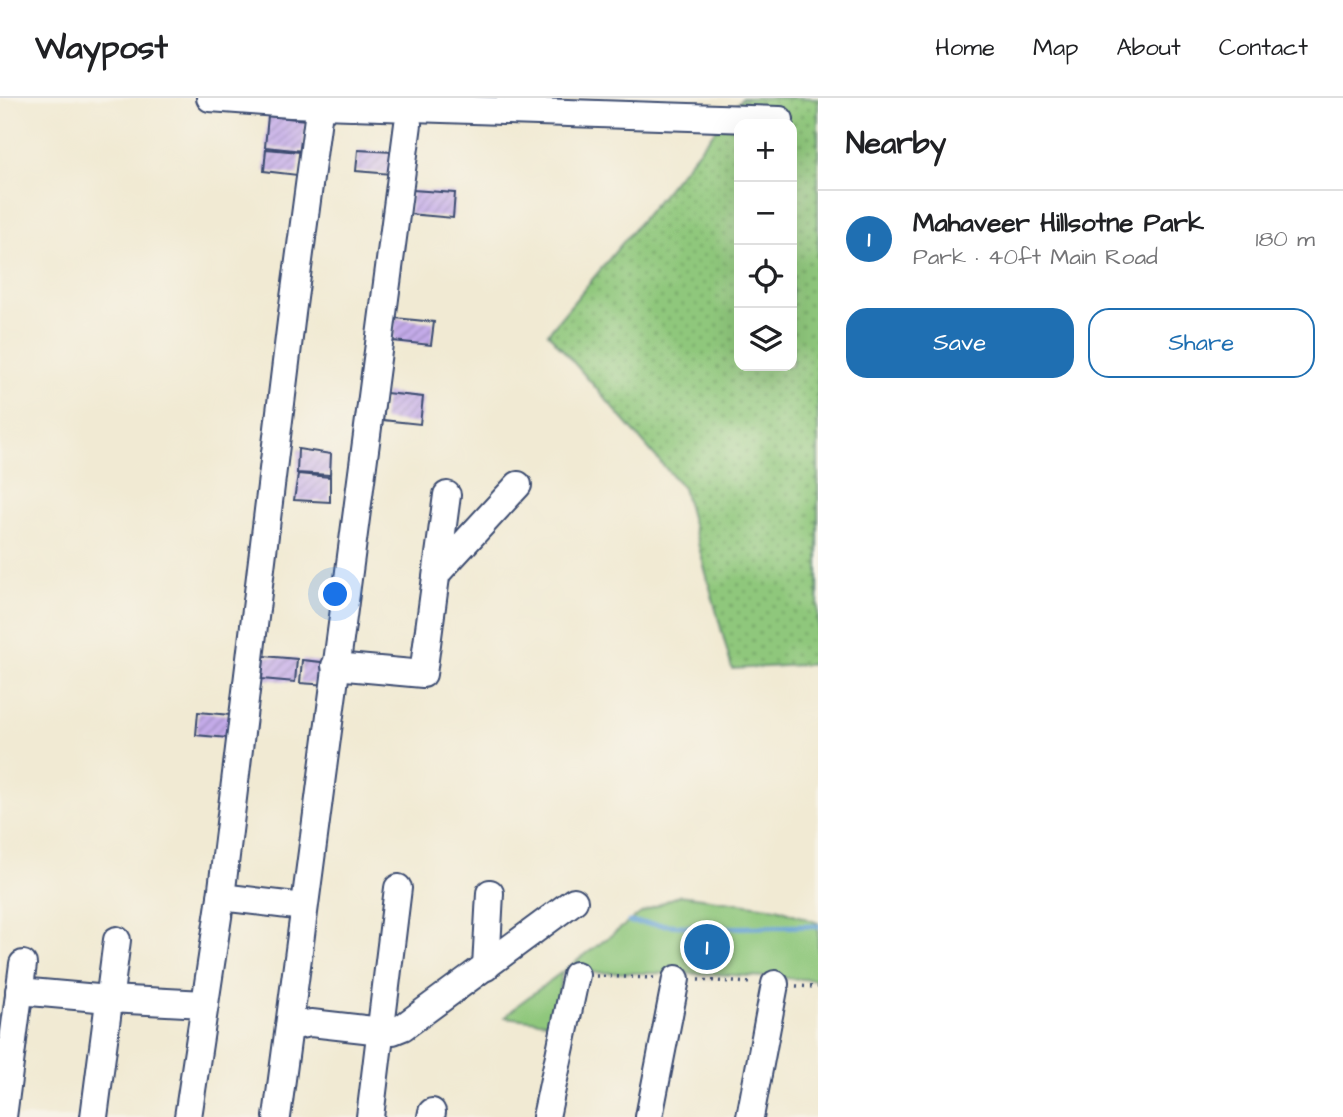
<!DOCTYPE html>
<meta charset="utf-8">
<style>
body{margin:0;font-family:"Architects Daughter",sans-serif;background:#f6f6f6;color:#202124}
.controls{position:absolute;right:21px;top:21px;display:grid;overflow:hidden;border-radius:14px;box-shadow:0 7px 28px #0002}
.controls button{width:63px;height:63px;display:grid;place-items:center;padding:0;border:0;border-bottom:2px solid #e0e0e0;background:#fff;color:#202124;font:35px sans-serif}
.you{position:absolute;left:336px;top:497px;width:24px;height:24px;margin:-18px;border:5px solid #fff;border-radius:50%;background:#1a73e8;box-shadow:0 0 0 10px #1a73e833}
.badge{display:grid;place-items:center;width:46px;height:46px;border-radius:50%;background:#1f6fb2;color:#fff;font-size:23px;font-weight:700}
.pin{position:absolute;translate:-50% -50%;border:4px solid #fff;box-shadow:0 2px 7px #0006}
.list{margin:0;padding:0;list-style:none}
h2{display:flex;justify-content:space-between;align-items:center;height:91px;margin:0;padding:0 28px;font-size:30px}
h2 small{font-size:23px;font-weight:400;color:#757577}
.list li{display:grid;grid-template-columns:46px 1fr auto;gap:21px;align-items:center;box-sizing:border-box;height:98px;padding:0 28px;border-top:2px solid #e0e0e0}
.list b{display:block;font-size:26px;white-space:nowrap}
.list p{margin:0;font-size:23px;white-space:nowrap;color:#757577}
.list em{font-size:23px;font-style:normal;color:#757577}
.actions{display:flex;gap:14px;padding:21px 28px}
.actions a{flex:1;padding:16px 0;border:2px solid #1f6fb2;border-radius:21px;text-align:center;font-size:24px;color:#1f6fb2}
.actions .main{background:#1f6fb2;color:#fff}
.icon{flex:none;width:38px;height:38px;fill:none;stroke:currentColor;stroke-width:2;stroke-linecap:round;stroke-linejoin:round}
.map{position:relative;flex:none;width:818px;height:1019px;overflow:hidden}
header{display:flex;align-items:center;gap:42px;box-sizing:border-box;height:98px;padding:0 35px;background:#fff;border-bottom:2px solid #e0e0e0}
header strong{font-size:33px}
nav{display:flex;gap:38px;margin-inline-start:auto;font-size:24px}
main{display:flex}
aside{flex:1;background:#fff}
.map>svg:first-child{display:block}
.grass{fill:url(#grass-dots);stroke:#557b6c;stroke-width:2;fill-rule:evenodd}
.green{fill:#8fc77b;stroke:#557b6c;stroke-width:2}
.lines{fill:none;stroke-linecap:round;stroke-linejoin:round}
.stream{stroke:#64a0d4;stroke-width:5}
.building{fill:url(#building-hatch)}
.minor-casing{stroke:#3b4b70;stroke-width:30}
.path{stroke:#3b4b70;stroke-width:3.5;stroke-dasharray:2 5;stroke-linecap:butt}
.minor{stroke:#fff;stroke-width:26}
</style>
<header>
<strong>Waypost</strong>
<nav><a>Home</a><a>Map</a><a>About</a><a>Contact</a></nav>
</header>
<main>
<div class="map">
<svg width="818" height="1019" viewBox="0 0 818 1019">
<defs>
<pattern id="grass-dots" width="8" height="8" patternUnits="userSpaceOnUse" patternTransform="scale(1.75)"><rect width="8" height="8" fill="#8fc77b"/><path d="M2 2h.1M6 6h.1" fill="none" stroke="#74a268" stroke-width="1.8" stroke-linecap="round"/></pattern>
<pattern id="building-hatch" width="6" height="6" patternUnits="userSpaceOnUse" patternTransform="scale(1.75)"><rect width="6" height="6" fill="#c4abe9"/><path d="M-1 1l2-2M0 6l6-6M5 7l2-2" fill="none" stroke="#9e8cc0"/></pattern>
</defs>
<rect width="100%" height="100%" fill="#f7f3e8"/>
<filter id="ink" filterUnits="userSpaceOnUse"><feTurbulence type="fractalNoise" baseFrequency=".0143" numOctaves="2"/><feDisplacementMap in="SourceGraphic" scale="14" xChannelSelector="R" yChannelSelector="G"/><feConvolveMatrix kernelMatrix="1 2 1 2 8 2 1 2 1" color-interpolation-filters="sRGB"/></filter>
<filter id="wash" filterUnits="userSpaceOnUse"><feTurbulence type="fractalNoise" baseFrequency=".00686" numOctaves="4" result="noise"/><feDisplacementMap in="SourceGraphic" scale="28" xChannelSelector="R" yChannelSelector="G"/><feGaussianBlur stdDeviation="1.57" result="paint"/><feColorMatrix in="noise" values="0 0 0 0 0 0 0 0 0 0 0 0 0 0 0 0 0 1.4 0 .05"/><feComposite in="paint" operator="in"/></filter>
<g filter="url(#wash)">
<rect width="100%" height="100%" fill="#f1ead3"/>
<path class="grass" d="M742,0H818V566L732,571L683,390L548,235ZM739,26H792V268H739Z"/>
<path class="green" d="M679,797L777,810L818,825V882L714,876L562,874L554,925L505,919L519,906L641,815Z"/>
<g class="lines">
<path class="stream" d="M629,824L707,830L818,828"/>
</g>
<g id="blocks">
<g class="building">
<path d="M268,18L306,22L303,53L265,49Z"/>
<path d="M266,51L300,54L297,77L264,73Z"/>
<path d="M358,52L393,54L391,76L356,73Z"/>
<path d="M412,92L455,95L453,120L409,116Z"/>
<path d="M395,220L434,224L431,247L393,243Z"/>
<path d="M386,295L423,299L420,326L383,322Z"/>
<path d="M298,351L331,356L330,377L297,375Z"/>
<path d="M298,376L330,379V404L294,402Z"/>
<path d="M264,558L297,561L295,584L262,581Z"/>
<path d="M302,562L330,565L328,587L300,585Z"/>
<path d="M198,614L230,617L228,640L196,637Z"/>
</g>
</g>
</g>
<g filter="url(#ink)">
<use href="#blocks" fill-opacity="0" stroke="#3b4b70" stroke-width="2"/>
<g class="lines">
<defs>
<g id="minor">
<path d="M210,0L291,6L780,22"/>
<path d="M438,474L518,387"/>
<path d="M335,568L423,576L447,397"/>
<path d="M221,799L304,809"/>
<path d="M486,869L490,795"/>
<path d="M19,893L109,901L205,906"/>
<path d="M289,929L311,925L382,933H393L403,929L574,803"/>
<path d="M3,1019L23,866"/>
<path d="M94,1019L117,842"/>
<path d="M188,1019L221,799L292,215L318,20"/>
<path d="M277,1019L408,26"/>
<path d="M370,1019L398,790"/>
<path d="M431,1019L432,1014"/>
<path d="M546,1019L576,877"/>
<path d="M649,1019L676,881"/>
<path d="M750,1019L775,886"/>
</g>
</defs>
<use href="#minor" class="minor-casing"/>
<g class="path">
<path d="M596,878L655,880"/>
<path d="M698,882L753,885"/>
<path d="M796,888L818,889"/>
</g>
<use href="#minor" class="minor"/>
</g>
</g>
</svg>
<div class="controls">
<button>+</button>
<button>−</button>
<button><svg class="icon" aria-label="locate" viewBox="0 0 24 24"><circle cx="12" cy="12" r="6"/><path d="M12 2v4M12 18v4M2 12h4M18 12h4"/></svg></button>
<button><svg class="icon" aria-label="layers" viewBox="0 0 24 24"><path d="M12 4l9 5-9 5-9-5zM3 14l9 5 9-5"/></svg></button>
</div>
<div class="you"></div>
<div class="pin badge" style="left:707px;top:849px">1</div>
</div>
<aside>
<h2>Nearby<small></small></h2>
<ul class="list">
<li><span class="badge">1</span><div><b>Mahaveer Hillsotne Park</b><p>Park · 40ft Main Road</p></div><em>180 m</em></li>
</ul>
<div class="actions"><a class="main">Save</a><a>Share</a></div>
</aside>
</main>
